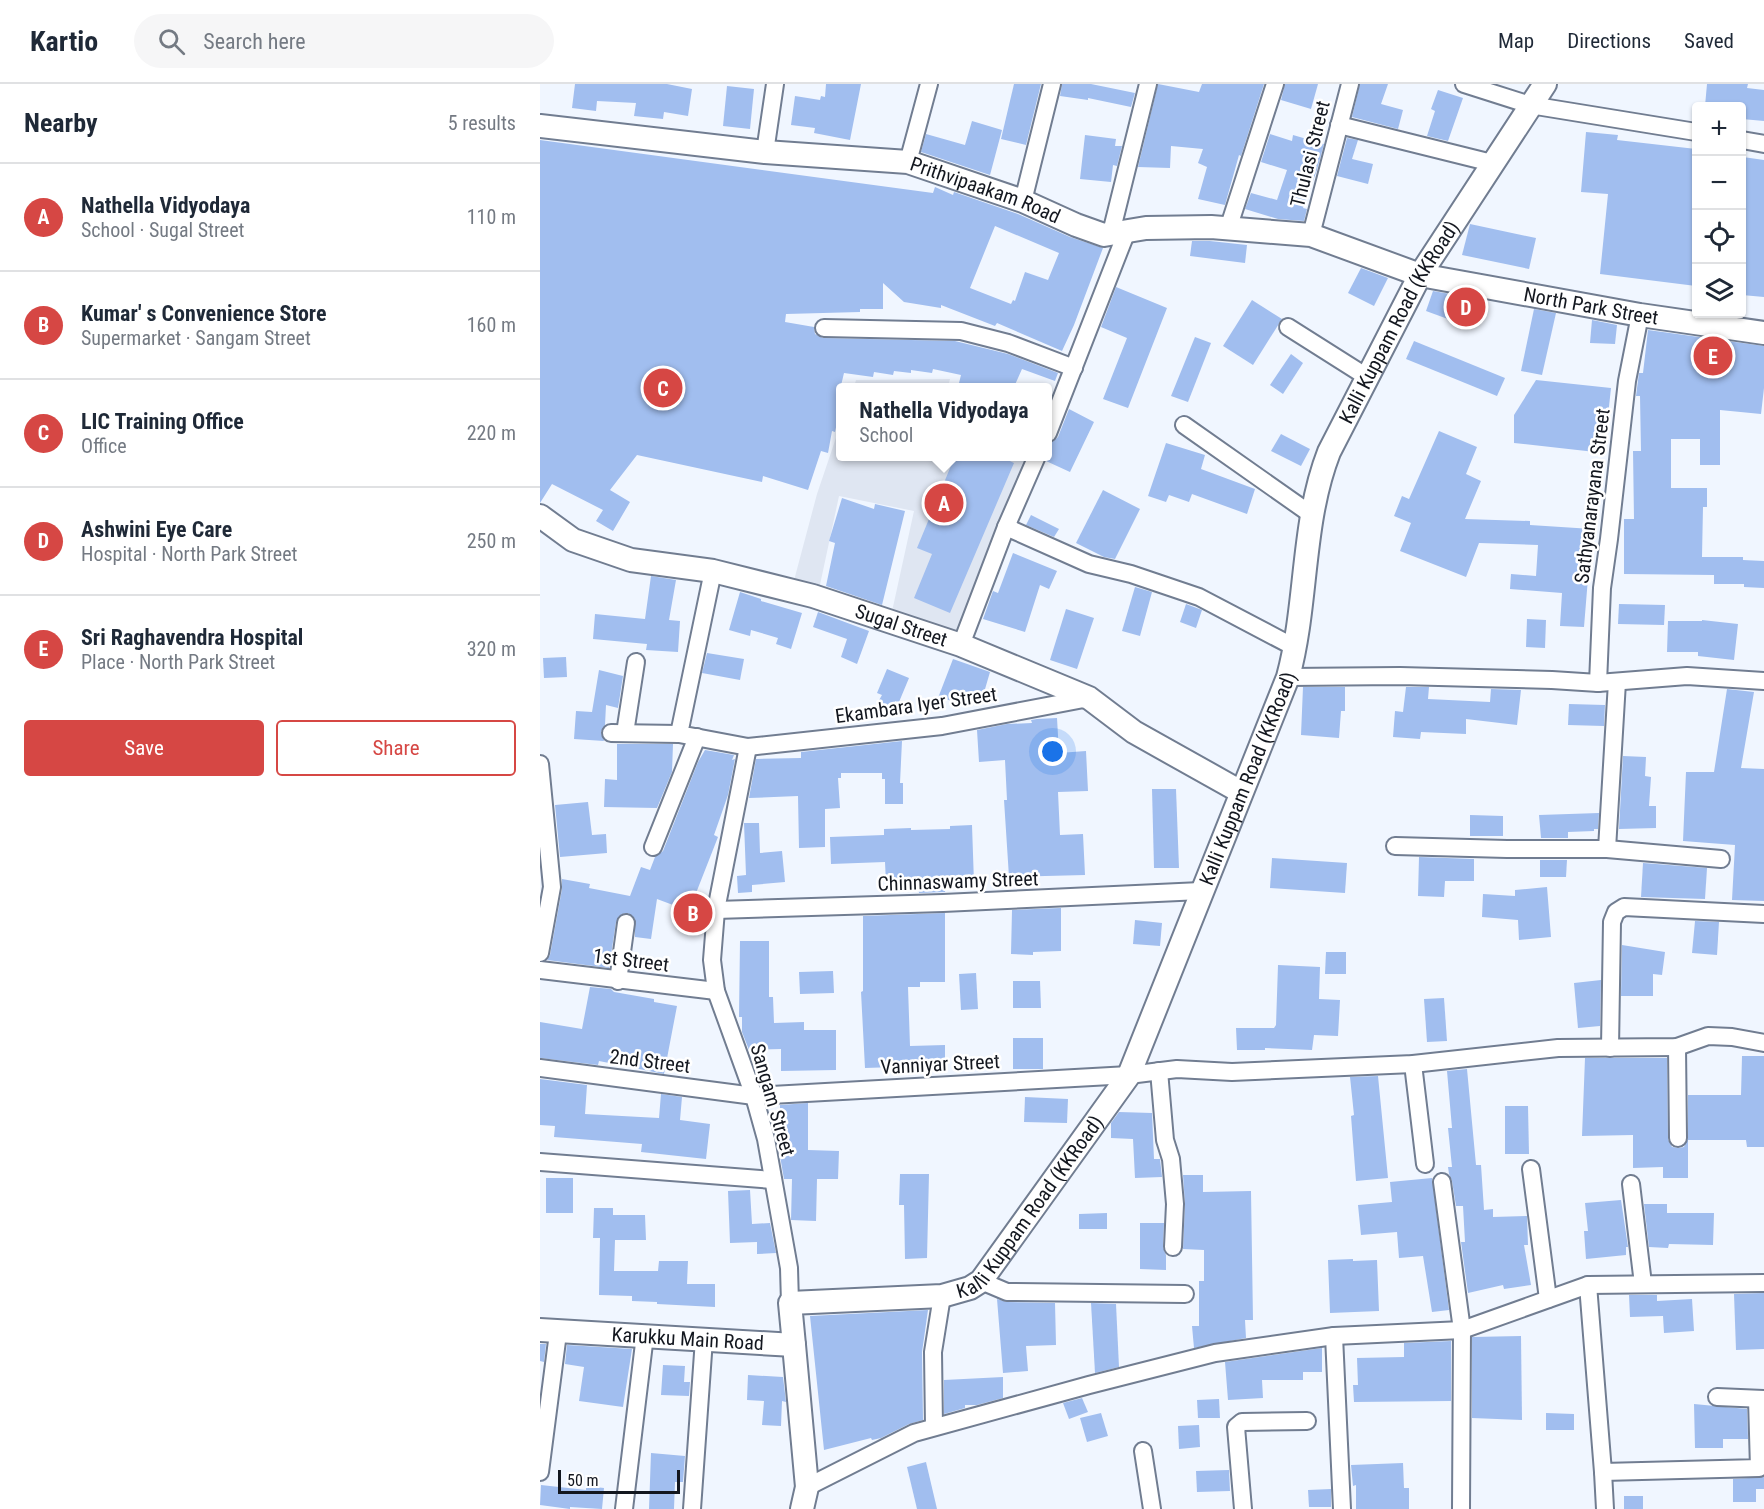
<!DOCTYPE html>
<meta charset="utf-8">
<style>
body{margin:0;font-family:"Roboto Condensed",sans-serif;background:#f6f6f7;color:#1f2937}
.controls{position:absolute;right:18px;top:18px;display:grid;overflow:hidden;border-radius:6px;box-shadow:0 2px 4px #0004}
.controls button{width:54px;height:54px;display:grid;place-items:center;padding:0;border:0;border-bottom:2px solid #e0e1e3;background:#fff;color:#1f2937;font:30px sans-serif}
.scale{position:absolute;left:18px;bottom:15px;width:122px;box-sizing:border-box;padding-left:6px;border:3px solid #13171f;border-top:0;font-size:16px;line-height:21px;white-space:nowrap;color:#13171f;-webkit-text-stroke:4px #fff;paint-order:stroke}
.you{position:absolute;left:513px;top:668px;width:21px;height:21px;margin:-15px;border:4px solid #fff;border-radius:50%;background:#1a73e8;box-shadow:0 0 0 9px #1a73e833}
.badge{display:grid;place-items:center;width:39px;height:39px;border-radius:50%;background:#d64744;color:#fff;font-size:20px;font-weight:700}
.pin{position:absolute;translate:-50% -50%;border:3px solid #fff;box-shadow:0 2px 6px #0006}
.popup{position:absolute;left:296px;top:299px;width:216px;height:78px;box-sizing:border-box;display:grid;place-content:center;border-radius:6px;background:#fff;filter:drop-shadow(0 2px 4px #0005);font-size:20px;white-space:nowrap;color:#747a83}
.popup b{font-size:22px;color:#1f2937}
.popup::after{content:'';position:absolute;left:50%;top:100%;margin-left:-12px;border:12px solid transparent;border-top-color:#fff}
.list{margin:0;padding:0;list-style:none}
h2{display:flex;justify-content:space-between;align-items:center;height:78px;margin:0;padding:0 24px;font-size:26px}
h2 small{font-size:20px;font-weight:400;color:#747a83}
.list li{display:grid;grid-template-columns:39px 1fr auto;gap:18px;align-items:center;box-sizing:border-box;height:108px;padding:0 24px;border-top:2px solid #e0e1e3}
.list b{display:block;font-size:22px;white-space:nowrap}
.list p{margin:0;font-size:20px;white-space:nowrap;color:#747a83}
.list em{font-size:20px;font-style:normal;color:#747a83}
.actions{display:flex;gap:12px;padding:18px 24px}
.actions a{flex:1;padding:14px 0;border:2px solid #d64744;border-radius:6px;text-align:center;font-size:21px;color:#d64744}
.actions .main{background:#d64744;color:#fff}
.icon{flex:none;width:33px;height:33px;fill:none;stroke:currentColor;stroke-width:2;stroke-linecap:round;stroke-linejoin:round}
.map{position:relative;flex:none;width:1224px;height:1425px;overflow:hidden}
header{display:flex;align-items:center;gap:36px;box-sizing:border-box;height:84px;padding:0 30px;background:#fff;border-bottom:2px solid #e0e1e3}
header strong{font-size:28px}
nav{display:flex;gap:33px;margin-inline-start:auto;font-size:21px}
.search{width:420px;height:54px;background:#f6f6f7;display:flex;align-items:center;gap:15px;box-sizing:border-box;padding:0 21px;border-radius:33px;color:#747a83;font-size:22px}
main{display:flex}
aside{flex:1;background:#fff}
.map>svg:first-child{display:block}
.built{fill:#dfe6f2}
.building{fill:#a1beef;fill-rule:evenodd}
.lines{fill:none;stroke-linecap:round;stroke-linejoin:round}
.street-casing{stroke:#717d91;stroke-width:20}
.secondary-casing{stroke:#717d91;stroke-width:26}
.street{stroke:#fff;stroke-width:16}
.secondary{stroke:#fff;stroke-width:22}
.labels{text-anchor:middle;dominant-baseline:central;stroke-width:5;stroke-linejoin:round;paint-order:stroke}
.street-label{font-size:20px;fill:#13171f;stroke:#fff}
</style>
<header>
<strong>Kartio</strong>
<div class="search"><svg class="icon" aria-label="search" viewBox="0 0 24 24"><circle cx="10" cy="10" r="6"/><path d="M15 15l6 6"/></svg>Search here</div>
<nav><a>Map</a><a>Directions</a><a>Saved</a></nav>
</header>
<main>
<aside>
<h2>Nearby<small>5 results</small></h2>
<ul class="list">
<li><span class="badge">A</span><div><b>Nathella Vidyodaya</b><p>School · Sugal Street</p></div><em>110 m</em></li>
<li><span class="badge">B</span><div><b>Kumar' s Convenience Store</b><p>Supermarket · Sangam Street</p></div><em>160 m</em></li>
<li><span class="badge">C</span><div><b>LIC Training Office</b><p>Office</p></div><em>220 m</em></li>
<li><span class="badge">D</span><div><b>Ashwini Eye Care</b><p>Hospital · North Park Street</p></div><em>250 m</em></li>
<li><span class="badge">E</span><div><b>Sri Raghavendra Hospital</b><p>Place · North Park Street</p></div><em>320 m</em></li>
</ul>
<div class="actions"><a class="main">Save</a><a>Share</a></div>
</aside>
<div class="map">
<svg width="1224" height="1425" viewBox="0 0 1224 1425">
<rect width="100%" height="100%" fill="#f0f6ff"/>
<g class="built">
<path d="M410,295L408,303H314L316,296Z"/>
<path d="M300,342V372L491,373L416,552L351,532L374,427L299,412L278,510L252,504L277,410Z"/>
</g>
<g class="building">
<path d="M35,0H127L152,5L148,32L124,28L123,35L94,32L96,19L57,17L56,27L32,24Z"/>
<path d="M286,0H321L310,56L274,49L275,44L251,41L255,12L280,16L281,12L285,13Z"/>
<path d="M474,0H501L486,61L461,55Z"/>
<path d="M522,0H551L595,9L591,23L548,14V16L520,12Z"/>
<path d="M618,0L659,8L662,0H724L701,72L699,71L685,121L658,115L667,83L658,79L663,65L631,62L630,84L598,83Z"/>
<path d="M745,0H778L771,25L741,16Z"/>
<path d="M820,0H848L841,20L863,26L858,45L812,33Z"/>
<path d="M1167,0H1208L1207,4L1224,6V37L1202,35V22H1165Z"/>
<path d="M187,2L214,5L210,45L183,42Z"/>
<path d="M898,6L923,14L908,57L887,52L895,27L891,25Z"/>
<path d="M432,37L462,46L450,91L381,68L386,50L425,61Z"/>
<path d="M1046,48L1078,51L1077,56L1156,65V202L1060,190L1068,110L1041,108Z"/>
<path d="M730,50L752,57L753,51L784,60L777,86L763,124L767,125L764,137L738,135L705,125L711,109L737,116L747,86L721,78Z"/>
<path d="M545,51L576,55L575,62H582L577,82L573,81L571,98L540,95Z"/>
<path d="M807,54L818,56L812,75L833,80L828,100L797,92Z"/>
<path d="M0,56L393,109L395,103L413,111L414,108L478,130L530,153L563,164L534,241L522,267L457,239L455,242L401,221V224L364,218L343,199V225H320V228L246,230L245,238L274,243L275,250L283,254L415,257L468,270L518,289L515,297L482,285L474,303H418L421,291L393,285L392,289L371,286V289L354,287L353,291L334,288L333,293L304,289L298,314H300V325L295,348L292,347L288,369L281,367L268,406L223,392L222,398L97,371L70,406L90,418L73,447L56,437L63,426L12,400L0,419ZM455,142L519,169L508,196L485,188L475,217L473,216L471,220L430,204Z"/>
<path d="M1203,73L1224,76V213L1202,211Z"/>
<path d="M930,140L996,154L989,185L922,171Z"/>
<path d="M652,157H670L707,161L705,179L650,172Z"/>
<path d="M821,184L848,194L834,222L808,209Z"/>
<path d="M576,203L627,224L588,324L563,315L587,254L561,243Z"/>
<path d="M893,207L916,211L935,218L927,242L886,227Z"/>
<path d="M712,216L742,235L713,281L683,262Z"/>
<path d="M994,225L1016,229L1002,291L981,287Z"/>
<path d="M1052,236L1077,241L1075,260L1050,259Z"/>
<path d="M1108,246L1224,262V304L1221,330L1180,326V381H1160V355H1131V404H1167V423H1163L1162,473H1203V476L1224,477V504L1204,503V500H1174V491L1084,490V435H1094L1093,367H1101L1100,312H1096L1099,289H1103Z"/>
<path d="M655,253L671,259L648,318L631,312Z"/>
<path d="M874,257L965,294L957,312L866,275Z"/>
<path d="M751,270L763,279L743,310L730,301Z"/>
<path d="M996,296L1071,304L1064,369L974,359V331Z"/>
<path d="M529,325L554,338L530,388L506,377L507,366L511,359L518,353Z"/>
<path d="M899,347L937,363L926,390L941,397L925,435L990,437V441L1052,445L1049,494H1048L1044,543L1020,542L1022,509L970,505L971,490L996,492L998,461L939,459L926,493L860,467L871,439L854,432L862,412L869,415Z"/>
<path d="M741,350L770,365L761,382L731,367Z"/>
<path d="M626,359L665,371L661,385L715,405L707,430L652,410L649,418L629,411L626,418L608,412Z"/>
<path d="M415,372H459L474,379L410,529L374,514L392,470L377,464Z"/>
<path d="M563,406L600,425L575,475L564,473L536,459Z"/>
<path d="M302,414L334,425L335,420L365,427L342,521L286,502L295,459L289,457Z"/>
<path d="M491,431L519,445L514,453L486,441Z"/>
<path d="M473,469L517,487L509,505L500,501L485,548L443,535L453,507L458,509Z"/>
<path d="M111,492L136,496L129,536L140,537L138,568L106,566L107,560L53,555L55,530L105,535Z"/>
<path d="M595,503L612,508L600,552L582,547Z"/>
<path d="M200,508L221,515V517L262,529L251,565L236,560L238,554L211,546L210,552L189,546Z"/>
<path d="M646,520L662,526L656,544L640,538Z"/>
<path d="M1079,520L1125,521L1124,541L1078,540Z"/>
<path d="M526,525L554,534L537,585L510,576Z"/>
<path d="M278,528L329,547L317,580L301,573L307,555L273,543Z"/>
<path d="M987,535L1006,536L1005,564L986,563Z"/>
<path d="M1162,536L1198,540L1194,576L1158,572V568H1127L1128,537H1162Z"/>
<path d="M167,569L204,575L200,596L162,589Z"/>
<path d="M26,573L27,593L4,594L3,574Z"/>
<path d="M413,575L450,588L443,612L425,613L419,618L398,614Z"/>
<path d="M347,585L369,594L359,618L355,617L351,624L338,618L342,611L337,609Z"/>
<path d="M59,586L83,592L78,624L66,621L65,641L61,648L64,657L34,655L36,627L52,628Z"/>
<path d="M763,603H805V627H801L799,654L761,651Z"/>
<path d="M866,603H889L888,615L950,618L951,605L981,606L977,641L926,635V650L881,648L880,655L853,653L855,627L863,628Z"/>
<path d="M1187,605L1214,608L1201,684L1224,685V817L1192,816L1195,761L1143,757L1146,688H1174Z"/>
<path d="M1029,620L1065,621L1064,642L1028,641Z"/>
<path d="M517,634L519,669L546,667L548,707L518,708L520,751L543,750L545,791L469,793L464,716H467L465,676L439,678L437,646L467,640L492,639L491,636L497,635Z"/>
<path d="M362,657L360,699H363V720H345V695H342V689H301V694H298L300,724L285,725V763L259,764L258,712L209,714L216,675L261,674V668Z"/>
<path d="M77,660H133L132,688L117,724L64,723L65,695L77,696Z"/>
<path d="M165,666L194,671L192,676L195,675L188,711L174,751L178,753L149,827L117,815L111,855L95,853V835L88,829L82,830L76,838L69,884L7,876L10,871L22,805V795L50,800L49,804L90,812L101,783L110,786L115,773L123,767L158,678Z"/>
<path d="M1083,672L1106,673L1105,692L1111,693L1109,722H1116V744L1079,745Z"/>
<path d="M612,705H636L639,784H614Z"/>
<path d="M48,718L52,751L66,750L67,769L20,773L15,721Z"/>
<path d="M1059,729L1058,745H1054V747L1028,748V754H1001L999,731Z"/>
<path d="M930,731L963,732V752H930Z"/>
<path d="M204,739H219L220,769L242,767L245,798L212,801V808L198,809L197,792L206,791Z"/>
<path d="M432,741L434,799L406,800L405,808L379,809L378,798L346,799L345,778L291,780L290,753L344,751V745L371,744V746L410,745V742Z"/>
<path d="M879,773L934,775V797H905L904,813L878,812Z"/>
<path d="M732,774L807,779L805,809L730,804Z"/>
<path d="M1000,776H1027L1026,793H1000Z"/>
<path d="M1103,779L1167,784L1165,815L1101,813Z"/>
<path d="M1007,803L1011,853L979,856L978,836L942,833L943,810L975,812V806Z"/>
<path d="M521,824V867L493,868V871L471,870L472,826Z"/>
<path d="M405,829V898H380V903H368L370,962L405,961V982L371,983L372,985L355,986V983L325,984L321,908L323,907V832Z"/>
<path d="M595,836L622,839L620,862L593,860Z"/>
<path d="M1155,837L1179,838L1177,871L1152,869Z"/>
<path d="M200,857H229V913H233L234,939L264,938V946H296V986L241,987V965L209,966L202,948V933H199Z"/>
<path d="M1082,861L1125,868L1122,891L1113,890V912H1081Z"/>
<path d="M786,868H806V890H785Z"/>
<path d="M738,881L780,883L779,915L800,916L798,952L774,951L772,966L725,964V966H697L696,944H734L736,941Z"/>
<path d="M293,887L294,909L260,910L259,888Z"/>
<path d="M436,889L438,925L421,926L419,890Z"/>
<path d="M1061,896L1060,942L1038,944L1034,899Z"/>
<path d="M473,897H500L501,924H473Z"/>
<path d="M50,903L71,905L74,908L114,915V918L137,922L124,990L59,977L58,981L0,974V938L42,945Z"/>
<path d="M904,914L907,957L887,958L884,915Z"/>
<rect x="473" y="954" width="30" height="31"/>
<path d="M1202,972H1224V1063H1207L1206,1056H1148V1094H1123V1083L1093,1084V1051L1042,1052L1045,974H1127L1128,1055L1132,1063L1139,1064L1144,1063L1148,1054V1011H1201Z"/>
<path d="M927,985L936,1081H941L944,1126L953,1125V1133L987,1132L988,1161H984L991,1201L964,1205L963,1201L928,1209L921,1158H925L923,1122H916L912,1097L909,1090L908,1083H912L908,1044H912L907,987Z"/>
<path d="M838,992L848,1094L816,1097L811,1032L814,1031L810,993Z"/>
<path d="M0,995L47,1001L45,1030L119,1034L121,1010L142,1013L140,1036L170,1040L166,1075L101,1068L102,1060L14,1053L15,1042L0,1041Z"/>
<path d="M485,1013L528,1015L527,1039L484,1038Z"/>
<path d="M268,1019V1066L299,1067L298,1095H277L276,1137L251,1136L252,1095H244L240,1072V1021Z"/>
<path d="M965,1022H988L989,1070H965Z"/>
<path d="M579,1028L612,1029L614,1075H620L622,1093L595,1094L593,1055L571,1054V1039Z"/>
<path d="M360,1090H389L387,1174L365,1175L364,1121H359Z"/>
<path d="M643,1091H663V1108L711,1107L713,1236H705L706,1254L654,1264L652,1242H659V1197H664V1166L643,1165L645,1120Z"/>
<rect x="6" y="1094" width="27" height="35"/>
<path d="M892,1094L909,1226L892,1228L883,1172L859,1174L857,1148L821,1151L818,1121L852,1118L850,1098Z"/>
<path d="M210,1106L212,1140L230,1139L236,1169L217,1170V1158L190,1159L188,1107Z"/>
<path d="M1081,1116L1088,1163H1086V1171L1046,1175L1044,1147H1048L1045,1119Z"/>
<path d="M1104,1120H1127V1129H1174L1173,1161L1129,1160L1128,1164L1109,1163Z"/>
<path d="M54,1124H73V1131H105L106,1156H75L74,1187H118L119,1177H148L147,1200H175V1223L117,1220V1218L92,1217V1212L59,1211L60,1154H53Z"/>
<path d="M567,1129V1145H539V1130Z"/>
<path d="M600,1139H624L623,1163L626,1171V1186L600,1185Z"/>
<path d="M813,1175V1177L837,1176L839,1227L790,1229L788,1176Z"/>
<path d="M1224,1209V1265L1196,1266L1194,1210Z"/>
<path d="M1089,1211H1117V1217L1152,1215L1154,1247L1124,1249L1123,1232L1090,1233Z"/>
<path d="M457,1215L467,1218L515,1219L516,1261L486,1262L488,1287L463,1289Z"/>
<path d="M551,1219L576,1220L579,1283L555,1289Z"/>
<path d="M388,1226L382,1268L383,1336L369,1340L341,1354L332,1356L331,1354L284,1366L270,1232Z"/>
<path d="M981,1252L982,1336L932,1334V1253Z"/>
<path d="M911,1257V1317L814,1318L813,1301H818L817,1274L864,1273V1259Z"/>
<path d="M0,1260H6L4,1278L0,1277Z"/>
<path d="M27,1261L92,1265L83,1323L39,1317L44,1283L25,1280Z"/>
<path d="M782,1264V1288H763V1296H722L723,1314L688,1316L685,1278Z"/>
<path d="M123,1281L145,1282L144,1298H150L149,1312L121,1311Z"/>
<path d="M208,1291L243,1293L246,1318L242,1317L241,1342L222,1341L224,1317L207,1316Z"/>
<path d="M463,1293V1314L437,1321H425V1324L404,1330V1296Z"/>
<path d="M542,1314L548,1328L529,1335L523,1319Z"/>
<path d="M679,1315L680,1334H658L657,1316Z"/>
<path d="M1154,1320L1207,1325L1208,1355H1183V1364H1155Z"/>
<path d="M561,1329L568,1352L547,1358L540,1334Z"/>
<path d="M1006,1329L1034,1330V1346H1006Z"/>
<path d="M659,1341L660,1363L639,1365L638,1342Z"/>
<path d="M111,1369L145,1372L143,1398H135L134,1425H109Z"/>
<path d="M386,1378L397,1425H377L367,1383Z"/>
<path d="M863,1379L864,1404H869V1425H816V1401L813,1402L811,1381Z"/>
<path d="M689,1386L690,1407L657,1408L656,1387Z"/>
<path d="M1224,1393V1405H1216V1418H1193V1395Z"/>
<path d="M1,1401L46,1406V1402L64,1404L62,1425L30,1423V1425L0,1421Z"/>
<path d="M791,1405V1423H769L768,1406Z"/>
<rect x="1084" y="1412" width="19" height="13"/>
</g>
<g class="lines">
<defs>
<g id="street">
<path d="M924,0L990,21L1156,48"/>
<path d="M799,41L952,79"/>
<path d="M1202,56L1224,60"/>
<path d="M225,68L235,0"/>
<path d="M368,78L389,0"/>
<path d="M483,117L512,0"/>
<path d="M688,145L735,0"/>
<path d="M571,149L608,0"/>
<path d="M771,151L810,0"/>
<path d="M748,243L827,293"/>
<path d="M284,244L421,247L468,259L534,284"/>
<path d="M644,341L772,431"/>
<path d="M508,349L587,147"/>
<path d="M466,443L549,480L591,490L659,513L756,564"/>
<path d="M173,487L139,650L208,663L402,642L549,614"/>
<path d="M421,561L466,443L497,372"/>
<path d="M748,593L860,592L1012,596L1058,599L1147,592L1224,597"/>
<path d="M1058,599L1062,504L1069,455L1087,297L1100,231"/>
<path d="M71,649L139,650"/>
<path d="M85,649L96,578"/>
<path d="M208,663L176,826L172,876L176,907L214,1012L226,1055L249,1184L250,1219"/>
<path d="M0,680L12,803L0,869"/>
<path d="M855,762L967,765H1067L1077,598"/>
<path d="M113,763L157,653"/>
<path d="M1067,765L1181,775"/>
<path d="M176,826L403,819L661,807"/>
<path d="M0,886L176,907"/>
<path d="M78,897L86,839"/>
<path d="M1137,963L1138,1054"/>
<path d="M1070,964L1072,838L1076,828L1084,823L1224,830"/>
<path d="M873,980L885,1080"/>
<path d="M0,984L214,1012L589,991L637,985L692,988L873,980L1018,964L1137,963L1168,952L1192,953L1224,959"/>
<path d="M619,987L625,1056L631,1075L635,1120L633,1163"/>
<path d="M0,1078L233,1096"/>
<path d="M991,1085L1008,1215"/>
<path d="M902,1098L922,1246L921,1425"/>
<path d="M1091,1100L1103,1200"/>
<path d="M441,1197L467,1208L645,1210"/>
<path d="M1048,1201L1063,1388L1219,1384L1217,1315"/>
<path d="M794,1252L802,1425"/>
<path d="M1177,1313L1224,1315"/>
<path d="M394,1343L393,1268L402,1212"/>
<path d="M603,1367L612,1425"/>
<path d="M0,1388L18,1249"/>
<path d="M1063,1388L1065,1425"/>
<path d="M267,1403L374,1349L549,1301L675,1269L794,1252L922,1246L1048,1201L1224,1199"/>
<path d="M84,1425L105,1251"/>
<path d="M152,1425L164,1255"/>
<path d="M703,1425L696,1343L702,1338L767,1337"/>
</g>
<g id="secondary">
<path id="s1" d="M0,42L225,68L368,78L483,117L536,141L564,151L606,144L671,143L771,151L880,191L1100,231L1224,249"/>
<path id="s2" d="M0,432L33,456L91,476L173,487L273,512L421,561L549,614L594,648L701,708"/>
<path id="s3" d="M0,1246L254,1261L250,1219L402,1212L430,1204L441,1197L589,991L748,593C768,519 761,440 789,368L880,191L1005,0"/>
<path d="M254,1261L267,1403L262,1425"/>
</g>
</defs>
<use href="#street" class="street-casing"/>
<use href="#secondary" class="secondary-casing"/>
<use href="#street" class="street"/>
<use href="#secondary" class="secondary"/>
</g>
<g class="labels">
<g class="street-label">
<text transform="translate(770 70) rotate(-76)">Thulasi Street</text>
<text stroke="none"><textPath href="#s1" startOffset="452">Prithvipaakam Road</textPath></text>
<text stroke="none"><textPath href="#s1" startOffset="1077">North Park Street</textPath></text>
<text stroke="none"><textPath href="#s3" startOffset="1550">Kalli Kuppam Road (KKRoad)</textPath></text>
<text transform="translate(1052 412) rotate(-83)">Sathyanarayana Street</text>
<text stroke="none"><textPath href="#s2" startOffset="381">Sugal Street</textPath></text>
<text transform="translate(376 621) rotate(-8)">Ekambara Iyer Street</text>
<text stroke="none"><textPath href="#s3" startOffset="1064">Kalli Kuppam Road (KKRoad)</textPath></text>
<text transform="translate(418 797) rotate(-2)">Chinnaswamy Street</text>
<text transform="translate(91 876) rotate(7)">1st Street</text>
<text transform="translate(110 977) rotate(7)">2nd Street</text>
<text transform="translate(400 980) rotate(-3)">Vanniyar Street</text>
<text transform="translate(233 1016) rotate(74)">Sangam Street</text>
<text stroke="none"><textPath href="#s3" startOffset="578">Kalli Kuppam Road (KKRoad)</textPath></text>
<text stroke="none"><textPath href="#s3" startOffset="148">Karukku Main Road</textPath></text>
</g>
</g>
</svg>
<div class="controls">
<button>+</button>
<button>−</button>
<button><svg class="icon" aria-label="locate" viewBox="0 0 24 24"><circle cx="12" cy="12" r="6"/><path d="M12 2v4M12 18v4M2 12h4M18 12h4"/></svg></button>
<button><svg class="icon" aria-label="layers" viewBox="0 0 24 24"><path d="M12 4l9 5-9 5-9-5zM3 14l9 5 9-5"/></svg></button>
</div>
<div class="scale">50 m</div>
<div class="you"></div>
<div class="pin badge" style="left:404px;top:419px">A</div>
<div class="popup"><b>Nathella Vidyodaya</b>School</div>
<div class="pin badge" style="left:153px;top:829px">B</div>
<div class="pin badge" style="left:123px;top:304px">C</div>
<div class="pin badge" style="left:926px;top:223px">D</div>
<div class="pin badge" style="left:1173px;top:272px">E</div>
</div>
</main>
